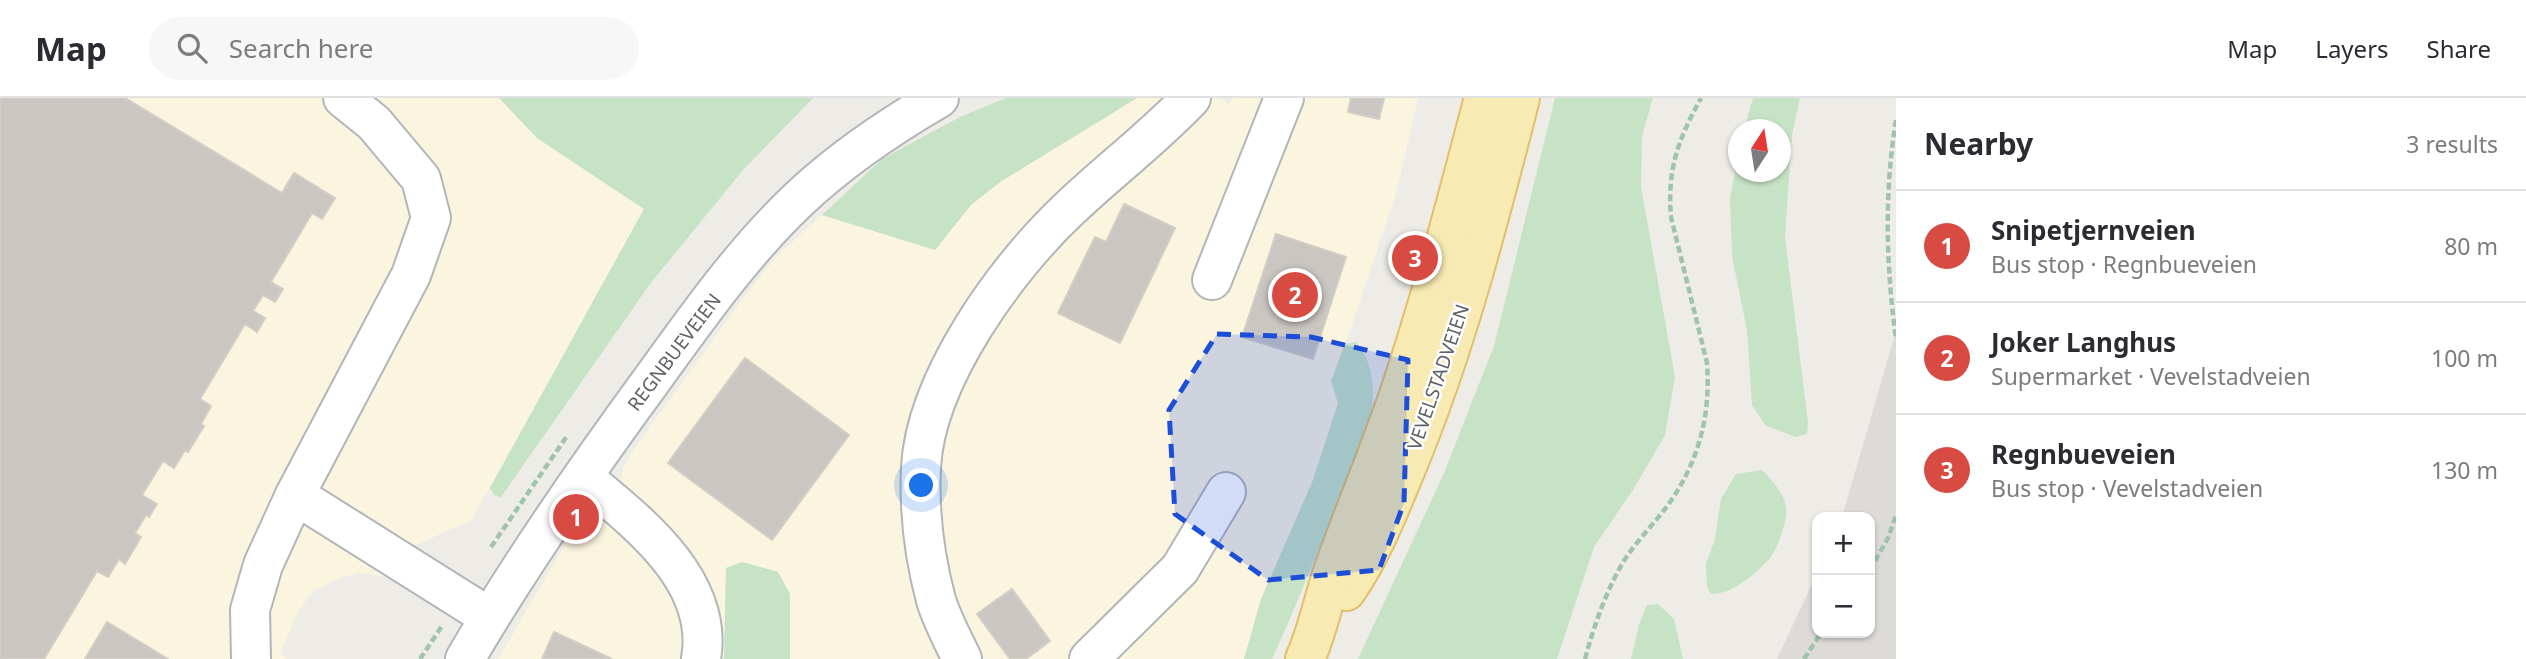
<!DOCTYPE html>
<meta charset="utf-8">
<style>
body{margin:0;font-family:"Noto Sans",sans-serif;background:#f7f7f7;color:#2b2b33}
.controls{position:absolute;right:21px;bottom:21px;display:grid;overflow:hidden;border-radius:14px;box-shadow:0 2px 5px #0004}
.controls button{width:63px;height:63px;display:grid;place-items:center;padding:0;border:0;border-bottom:2px solid #e1e1e2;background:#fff;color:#2b2b33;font:35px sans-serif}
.compass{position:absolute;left:1728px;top:21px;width:63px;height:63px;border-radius:50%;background:#fff;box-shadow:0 2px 5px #0004;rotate:12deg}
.you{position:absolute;left:922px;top:388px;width:24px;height:24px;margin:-18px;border:5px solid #fff;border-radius:50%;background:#1a73e8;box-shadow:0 0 0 10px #1a73e833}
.badge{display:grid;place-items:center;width:46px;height:46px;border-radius:50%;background:#d84b43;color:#fff;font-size:23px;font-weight:700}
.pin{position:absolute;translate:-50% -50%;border:4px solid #fff;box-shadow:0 2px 7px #0006}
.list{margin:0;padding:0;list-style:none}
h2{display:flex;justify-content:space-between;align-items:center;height:91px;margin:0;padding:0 28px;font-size:30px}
h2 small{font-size:23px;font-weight:400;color:#7c7c81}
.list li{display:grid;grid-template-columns:46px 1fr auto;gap:21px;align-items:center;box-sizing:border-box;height:112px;padding:0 28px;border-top:2px solid #e1e1e2}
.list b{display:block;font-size:26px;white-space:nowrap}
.list p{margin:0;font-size:23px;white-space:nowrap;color:#7c7c81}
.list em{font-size:23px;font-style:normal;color:#7c7c81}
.icon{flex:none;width:38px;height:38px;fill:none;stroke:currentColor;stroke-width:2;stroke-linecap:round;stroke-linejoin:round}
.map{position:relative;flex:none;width:1896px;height:561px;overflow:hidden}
header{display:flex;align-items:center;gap:42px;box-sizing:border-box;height:98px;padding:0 35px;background:#fff;border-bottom:2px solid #e1e1e2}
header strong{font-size:33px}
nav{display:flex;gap:38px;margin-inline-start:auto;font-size:24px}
.search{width:490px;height:63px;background:#f7f7f7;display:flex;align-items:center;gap:18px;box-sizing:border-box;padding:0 24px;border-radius:38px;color:#7c7c81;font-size:26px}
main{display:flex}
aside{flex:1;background:#fff}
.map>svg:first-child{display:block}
.commercial{fill:#fbf4df}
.industrial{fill:#dddbd8}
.green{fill:#c6e3c5}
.building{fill:#cac7c3;stroke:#d3cec5;stroke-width:2}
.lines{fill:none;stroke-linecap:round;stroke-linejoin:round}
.minor-casing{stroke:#b3b6b9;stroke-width:42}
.major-casing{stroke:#e3bf6a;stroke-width:42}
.path{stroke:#9fc4a9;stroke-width:4.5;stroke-dasharray:7 3.5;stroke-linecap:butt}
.minor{stroke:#fff;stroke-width:38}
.major{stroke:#f7eab3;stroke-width:38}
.marked{fill:#1d4ed8;fill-opacity:0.2;stroke:#1d4ed8;stroke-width:5;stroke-dasharray:14 9;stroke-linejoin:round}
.labels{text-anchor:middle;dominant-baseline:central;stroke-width:5;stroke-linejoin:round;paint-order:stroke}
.street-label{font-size:19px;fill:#5e6165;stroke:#fff}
</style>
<header>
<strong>Map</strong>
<div class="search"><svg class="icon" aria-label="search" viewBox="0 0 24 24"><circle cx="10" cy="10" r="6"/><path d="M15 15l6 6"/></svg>Search here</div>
<nav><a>Map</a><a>Layers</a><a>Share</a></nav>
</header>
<main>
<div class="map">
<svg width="1896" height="561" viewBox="0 0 1896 561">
<rect width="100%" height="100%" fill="#eeece6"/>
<g class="commercial">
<path d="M0,0H499L537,40L644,111L471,423L415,447L385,479L360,475L341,480L319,490L309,498L297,516L280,556L288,561H0Z"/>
<path d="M1137,0H1221L1228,6L1234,0H1418L1397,92L1349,236L1331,283L1338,305L1313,382L1261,501L1244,561H790L789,496L726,470L724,561H498L571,436L596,428L619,390L623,371L631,355L747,195L775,160L822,117L935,152L971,107L1000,84Z"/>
</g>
<path class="industrial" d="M1896,233V561H1777L1817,475V535H1870V419H1842Z"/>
<g class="green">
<path d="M499,0H813L743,72L650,186L501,399L494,397L490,390L644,111L537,40Z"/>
<path d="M1006,0H1137L1000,84L971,107L935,152L822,117L882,61L960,19Z"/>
<path d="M1555,0H1653L1642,38L1641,89L1675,279L1665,337L1633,392L1594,449L1557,561H1358L1444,375L1494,248Z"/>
<path d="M1753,0H1800L1792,37L1785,139L1808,325L1807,336L1795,339L1765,327L1752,307L1747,232L1732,158L1730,100L1738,59V74H1780V32L1744,31Z"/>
<path d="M1356,244C1368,256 1373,278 1373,294C1373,329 1353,365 1340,397C1318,452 1297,507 1272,561H1244L1261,501L1313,382L1338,305L1331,283L1345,246Z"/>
<path d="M1762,372C1774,384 1789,401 1786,419C1784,430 1777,452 1770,460C1757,475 1731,497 1711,496L1707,489L1706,466L1715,441L1721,401L1736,376Z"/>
<path d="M742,464L778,474L790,496V561H724L726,470Z"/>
<path d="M1658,506L1674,521L1683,561H1631L1639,527L1647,507Z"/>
</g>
<g class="building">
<path d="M0,0H125L282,95L294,75L335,100L322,121L312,115L271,184L283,191L275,204L263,197L253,213L265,220L257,234L245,226L200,301L211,308L201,326L204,328L188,354L185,352L174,370L163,363L142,397L157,406L149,419L146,417L135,435L141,439L125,466L119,461L108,479L97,473L44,561H0Z"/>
<path d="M1351,0H1384L1379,21L1348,14Z"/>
<path d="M1124,106L1175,130L1120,245L1058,215L1095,139L1106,144Z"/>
<path d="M1276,136L1346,159L1313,261L1242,239Z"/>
<path d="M745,260L849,337L772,442L668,365Z"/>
<path d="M1012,491L1050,543L1026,561H1010L977,516Z"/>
<path d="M107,524L168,561H85Z"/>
<path d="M554,534L612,561H542Z"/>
</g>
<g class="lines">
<defs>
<g id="minor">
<path d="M1212,182L1284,0"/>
<path d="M583,379C636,423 715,482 701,561"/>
<path d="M295,397L489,519"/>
<path d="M251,561L250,512L263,467L295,397L411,177L431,120L421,81L374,25L343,0"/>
<path d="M465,561C521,465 585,373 651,283C696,221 742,155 798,102C840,62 889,29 939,0"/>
<path d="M962,561C953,542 942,522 936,502C925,461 919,413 921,370C925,282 1006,170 1069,111C1109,73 1153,40 1191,0"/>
<path d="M1089,561L1180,471L1226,394"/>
</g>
<g id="major">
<path d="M1346,493C1371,457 1388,414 1405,373C1455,253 1488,126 1520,0"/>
<path d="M1305,561C1319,530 1324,497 1336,465C1357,407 1381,350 1401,291C1433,195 1458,98 1484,0"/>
</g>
</defs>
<use href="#minor" class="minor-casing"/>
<use href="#major" class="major-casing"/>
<g class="path">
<path d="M1896,22C1884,96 1886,167 1896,241"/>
<path d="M491,449L567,338"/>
<path d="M1870,472L1888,440L1896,417"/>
<path d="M420,561L442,528"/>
<path d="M1585,561C1594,528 1605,496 1622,466C1634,446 1651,429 1665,411C1698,367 1711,319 1707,265L1671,119C1667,71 1678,42 1701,0"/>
<path d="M1804,561L1821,535"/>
</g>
<use href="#minor" class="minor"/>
<use href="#major" class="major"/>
</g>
<path class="marked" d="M1217,236L1311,239L1408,262L1404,405L1379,472L1268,482L1175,416L1169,312Z"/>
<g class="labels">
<g class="street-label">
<text transform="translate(674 254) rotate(-53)">REGNBUEVEIEN</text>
<text transform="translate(1438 279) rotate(-71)">VEVELSTADVEIEN</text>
</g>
</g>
</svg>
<div class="controls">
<button>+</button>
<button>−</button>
</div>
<svg class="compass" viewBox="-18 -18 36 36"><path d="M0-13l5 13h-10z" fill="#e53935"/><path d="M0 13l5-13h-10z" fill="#7c7c81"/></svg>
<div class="you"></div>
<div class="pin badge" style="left:576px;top:419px">1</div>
<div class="pin badge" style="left:1295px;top:197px">2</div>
<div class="pin badge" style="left:1415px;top:160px">3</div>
</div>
<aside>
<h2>Nearby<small>3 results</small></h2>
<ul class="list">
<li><span class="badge">1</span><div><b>Snipetjernveien</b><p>Bus stop · Regnbueveien</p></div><em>80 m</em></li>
<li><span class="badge">2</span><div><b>Joker Langhus</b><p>Supermarket · Vevelstadveien</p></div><em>100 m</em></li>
<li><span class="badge">3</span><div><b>Regnbueveien</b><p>Bus stop · Vevelstadveien</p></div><em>130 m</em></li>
</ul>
</aside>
</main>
